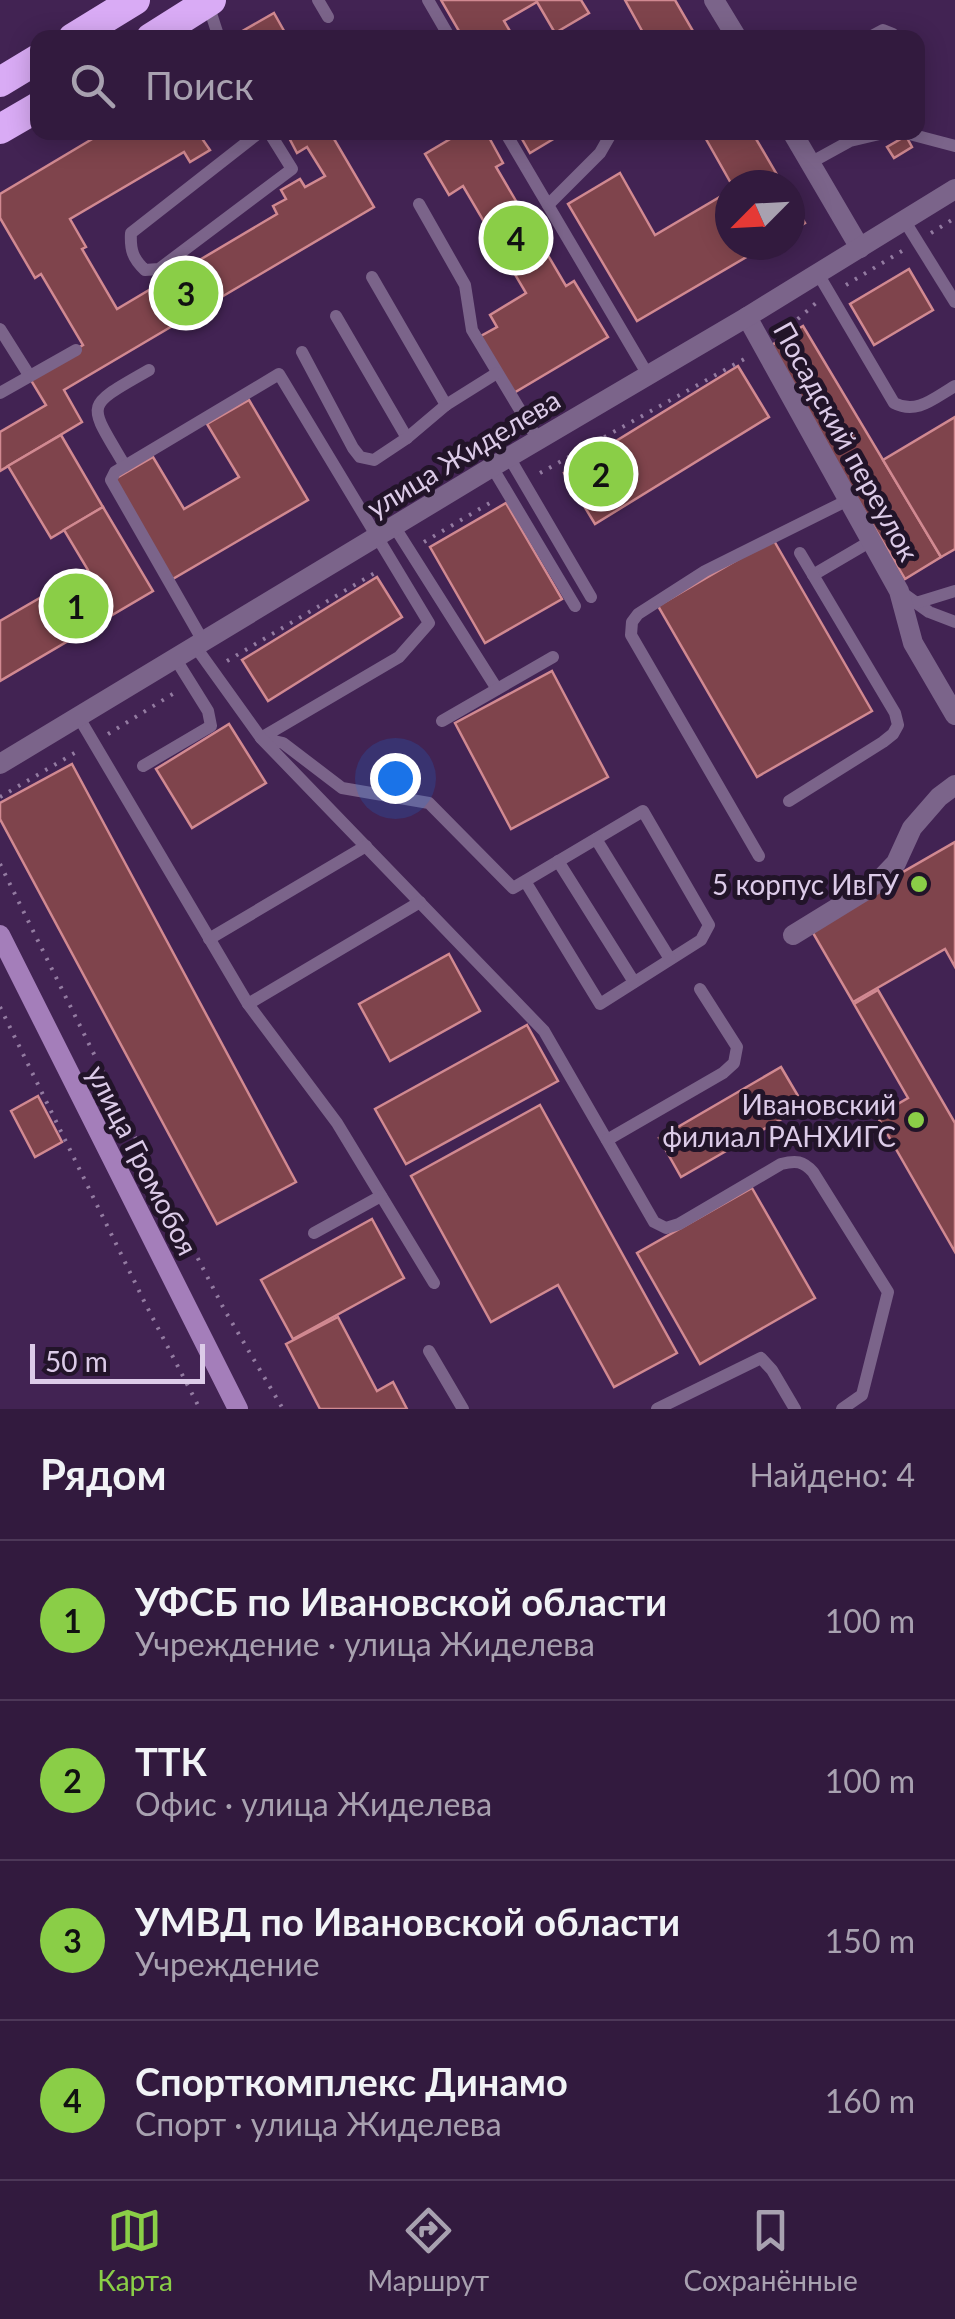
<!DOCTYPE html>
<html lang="ru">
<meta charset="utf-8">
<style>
body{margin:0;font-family:Lato,sans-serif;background:#3d2749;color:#f1f3f6}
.compass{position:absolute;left:715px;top:170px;width:90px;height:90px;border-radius:50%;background:#321a3e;box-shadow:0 5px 25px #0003;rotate:246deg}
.scale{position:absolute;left:30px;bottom:25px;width:175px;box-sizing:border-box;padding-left:10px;border:5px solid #dccbe8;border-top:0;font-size:28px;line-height:35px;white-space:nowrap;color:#dccbe8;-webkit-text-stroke:8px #221429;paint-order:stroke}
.you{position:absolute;left:395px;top:778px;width:35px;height:35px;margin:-25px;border:8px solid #fff;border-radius:50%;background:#1a73e8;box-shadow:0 0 0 15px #1a73e833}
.badge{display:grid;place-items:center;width:65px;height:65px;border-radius:50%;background:#8ace47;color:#111;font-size:32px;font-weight:700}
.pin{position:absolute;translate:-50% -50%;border:5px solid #fff;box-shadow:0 2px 10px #0006}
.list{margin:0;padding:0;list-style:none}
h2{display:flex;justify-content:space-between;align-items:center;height:130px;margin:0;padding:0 40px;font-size:42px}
h2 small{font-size:32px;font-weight:400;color:#a8a1b0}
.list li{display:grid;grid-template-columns:65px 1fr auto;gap:30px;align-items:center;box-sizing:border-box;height:160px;padding:0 40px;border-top:2px solid #4d3858}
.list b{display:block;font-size:38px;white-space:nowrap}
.list p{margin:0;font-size:32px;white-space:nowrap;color:#a8a1b0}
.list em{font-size:32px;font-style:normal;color:#a8a1b0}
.icon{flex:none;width:55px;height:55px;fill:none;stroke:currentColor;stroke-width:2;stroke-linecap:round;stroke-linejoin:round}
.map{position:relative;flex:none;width:955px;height:1409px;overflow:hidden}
.search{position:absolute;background:#321a3e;box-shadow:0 5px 25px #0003;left:30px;right:30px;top:30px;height:110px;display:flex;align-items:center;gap:25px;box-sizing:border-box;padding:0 35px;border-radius:20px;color:#a8a1b0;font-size:38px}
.sheet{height:770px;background:#321a3e}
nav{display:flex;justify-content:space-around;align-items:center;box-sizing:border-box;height:140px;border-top:2px solid #4d3858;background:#321a3e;font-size:28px;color:#a8a1b0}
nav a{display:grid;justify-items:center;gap:5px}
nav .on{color:#8ace47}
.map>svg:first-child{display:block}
.building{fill:#7f444c;stroke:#d18991;stroke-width:2.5}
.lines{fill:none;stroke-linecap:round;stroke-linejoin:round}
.path{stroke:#937ba1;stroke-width:4;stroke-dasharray:2.5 8;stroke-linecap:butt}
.lane{stroke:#7b648a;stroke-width:12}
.street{stroke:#7b648a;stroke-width:20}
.secondary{stroke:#a47eba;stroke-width:20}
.highway{stroke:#d9abf5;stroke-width:30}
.poi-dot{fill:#8ace47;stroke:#221429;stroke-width:4}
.labels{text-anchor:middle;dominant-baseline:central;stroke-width:10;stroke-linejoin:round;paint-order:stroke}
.street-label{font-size:28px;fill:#dccbe8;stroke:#221429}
.poi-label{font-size:28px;fill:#dccbe8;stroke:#221429;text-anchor:end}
</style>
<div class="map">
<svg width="955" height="1409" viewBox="0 0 955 1409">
<rect width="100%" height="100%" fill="#422353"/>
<g class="building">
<path d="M441,0H581L589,13L555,33L537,2L504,21L514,38H463Z"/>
<path d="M625,0H675L697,38H646Z"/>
<path d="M274,13L288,38H232V37Z"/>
<path d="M104,132H211L203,140L210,150L190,162L184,152L70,219L86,247L82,249L117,309L277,214L273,206L286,199L281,190L300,179L305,187L325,176L307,147L297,153L286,132H330L374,207L64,390L82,422L0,471V432L46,405L29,377L83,345L41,274L35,278L0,218V194Z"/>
<path d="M462,132H486L503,163L496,167L566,286L574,281L608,337L512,394L479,337L497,327L490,315L526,293L463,186L449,195L425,154Z"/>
<path d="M518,132H565L530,153Z"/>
<path d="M702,132H752L783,185H732Z"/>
<path d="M906,136L912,147L894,158L887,147Z"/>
<path d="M620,173L655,235L730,191V245H767L637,321L568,204Z"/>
<path d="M790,198L805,223L790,232Z"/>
<path d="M909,269L933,310L874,345L850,304Z"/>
<path d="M803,326L941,557L905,579L767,348Z"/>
<path d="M738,366L769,417L595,524L564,473Z"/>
<path d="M249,400L308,500L171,580L113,480L153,457L184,509L239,477L207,424Z"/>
<path d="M955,417V549L941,557L883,460Z"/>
<path d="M61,435L103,507L51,538L8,466Z"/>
<path d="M506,503L562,599L485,643L430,547Z"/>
<path d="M103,507L153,591L0,681V621L88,570L64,530Z"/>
<path d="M773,539L872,711L757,777L658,606Z"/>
<path d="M377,577L402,617L268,701L242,660Z"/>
<path d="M552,671L608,777L511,829L455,723Z"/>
<path d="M229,724L266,783L192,828L156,769Z"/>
<path d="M72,764L296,1182L217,1224L0,819V803Z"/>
<path d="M955,842V967L945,949L853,1002L809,926Z"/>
<path d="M449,954L480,1011L390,1061L359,1004Z"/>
<path d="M878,990L955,1123V1252L877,1116L908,1098L854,1004Z"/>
<path d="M527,1025L558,1081L406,1164L375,1109Z"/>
<path d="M781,1067L804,1106L681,1177L659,1138Z"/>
<path d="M38,1096L62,1142L35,1157L11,1111Z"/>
<path d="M540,1105L677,1353L614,1387L558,1285L491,1322L411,1176Z"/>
<path d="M752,1188L815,1298L700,1364L637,1253Z"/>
<path d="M372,1219L404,1278L293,1339L261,1280Z"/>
<path d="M338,1317L377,1391L393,1382L407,1409H320L286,1344Z"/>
</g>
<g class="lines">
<g class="path">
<path d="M931,233L955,218"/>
<path d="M846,285L902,251"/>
<path d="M782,333L816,303"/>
<path d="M540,473L746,358"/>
<path d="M424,542L493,501"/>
<path d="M227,661L378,571"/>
<path d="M108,734L176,692"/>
<path d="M0,797L78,751"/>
<path d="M0,864L133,1133L224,1309L283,1409"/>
<path d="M0,1007L146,1305L200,1409"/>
</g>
<g class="lane">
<path d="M318,0L328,17"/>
<path d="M428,0L450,38"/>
<path d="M208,4L219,38"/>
<path d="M868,38L883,30L893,34L895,38"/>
<path d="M260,132L131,233C130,250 133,259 145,270L159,269L292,169L269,132"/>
<path d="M505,132L648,375"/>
<path d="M902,132L955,146"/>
<path d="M810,163L850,141L888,132"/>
<path d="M419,204L465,285L472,330L538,440"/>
<path d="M548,205L600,153L612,132"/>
<path d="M904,220L955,302"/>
<path d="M817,272L894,403C917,415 934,398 955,386"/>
<path d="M372,277L446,405"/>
<path d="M336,316L407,438"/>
<path d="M0,329L29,375"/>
<path d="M302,352L353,448L360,457L374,460L407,438L446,405L497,373"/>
<path d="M0,393L76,350"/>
<path d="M509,457L591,597"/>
<path d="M125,466C87,401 83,408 149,370"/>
<path d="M492,467L575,606"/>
<path d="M394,526L497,689"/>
<path d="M813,575L871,541"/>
<path d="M901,592L929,612L955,622"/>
<path d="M916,603L955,591"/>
<path d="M203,641L111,480L115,472L279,374L429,623L399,657L261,738L283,743L342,788L429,803L513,888L525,881L643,811L709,925L701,940L600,1004L525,881"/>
<path d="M195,646L261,738L544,1031L654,1222L666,1228L679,1224L781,1164C796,1160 803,1161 813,1172L888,1292L862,1395L842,1409"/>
<path d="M78,716L248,1004L337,1123L434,1283"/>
<path d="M442,721L553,657"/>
<path d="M143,766L211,726L208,711L175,658"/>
<path d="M789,801L883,742L893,734L898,725L895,713L800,553"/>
<path d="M596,839L670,959"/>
<path d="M759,856L631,635L632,622L638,614L705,571L848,500"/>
<path d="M558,861L634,982"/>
<path d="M209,939L366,846"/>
<path d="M248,1004L420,902"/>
<path d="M607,1140L723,1073L734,1063L737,1047L700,989"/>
<path d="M314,1233L381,1196"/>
<path d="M429,1351L463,1409"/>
<path d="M657,1409L761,1358L772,1370L795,1409"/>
</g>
<g class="street">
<path d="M714,0L737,38"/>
<path d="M792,132L860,248"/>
<path d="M747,317L899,591L913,643L955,715"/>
<path d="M0,764L492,467L747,317L955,189"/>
<path d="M793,935L876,884L896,863L912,828L939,797L955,785"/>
</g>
<path class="secondary" d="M0,935L238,1409"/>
<g class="highway">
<path d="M73,38L135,0"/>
<path d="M151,38L211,0"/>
<path d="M0,82L38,59"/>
<path d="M0,129L38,107"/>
</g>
</g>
<g class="poi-dot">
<circle cx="919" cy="884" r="10"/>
<circle cx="916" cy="1120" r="10"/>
</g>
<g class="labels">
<g class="street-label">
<text transform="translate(847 441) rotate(61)">Посадский переулок</text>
<text transform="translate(463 453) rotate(-31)">улица Жиделева</text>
<text transform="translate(143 1160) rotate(63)">улица Громобоя</text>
</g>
<g class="poi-label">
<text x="899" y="884">5 корпус ИвГУ</text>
<text x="896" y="1104">Ивановский<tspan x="896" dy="32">филиал РАНХИГС</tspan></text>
</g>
</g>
</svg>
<svg class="compass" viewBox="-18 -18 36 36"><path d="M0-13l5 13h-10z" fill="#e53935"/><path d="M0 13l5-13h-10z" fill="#a8a1b0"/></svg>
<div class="scale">50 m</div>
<div class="you"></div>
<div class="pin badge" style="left:76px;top:606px">1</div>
<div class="pin badge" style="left:601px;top:474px">2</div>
<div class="pin badge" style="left:186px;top:293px">3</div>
<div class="pin badge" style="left:516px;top:238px">4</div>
<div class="search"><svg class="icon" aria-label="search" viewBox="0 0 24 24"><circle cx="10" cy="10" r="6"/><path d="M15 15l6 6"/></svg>Поиск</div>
</div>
<section class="sheet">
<h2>Рядом<small>Найдено: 4</small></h2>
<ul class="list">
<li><span class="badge">1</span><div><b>УФСБ по Ивановской области</b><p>Учреждение · улица Жиделева</p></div><em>100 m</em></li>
<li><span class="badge">2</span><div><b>ТТК</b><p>Офис · улица Жиделева</p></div><em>100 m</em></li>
<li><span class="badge">3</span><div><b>УМВД по Ивановской области</b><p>Учреждение</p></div><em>150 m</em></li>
<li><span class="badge">4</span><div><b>Спорткомплекс Динамо</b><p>Спорт · улица Жиделева</p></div><em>160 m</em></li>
</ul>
</section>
<nav>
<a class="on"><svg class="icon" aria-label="map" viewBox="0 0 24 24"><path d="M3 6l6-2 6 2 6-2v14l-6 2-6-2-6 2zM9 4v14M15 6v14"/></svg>Карта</a>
<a><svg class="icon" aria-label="directions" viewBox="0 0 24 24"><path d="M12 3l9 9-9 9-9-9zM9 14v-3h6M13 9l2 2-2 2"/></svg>Маршрут</a>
<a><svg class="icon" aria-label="saved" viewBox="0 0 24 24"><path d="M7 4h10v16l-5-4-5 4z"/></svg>Сохранённые</a>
</nav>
